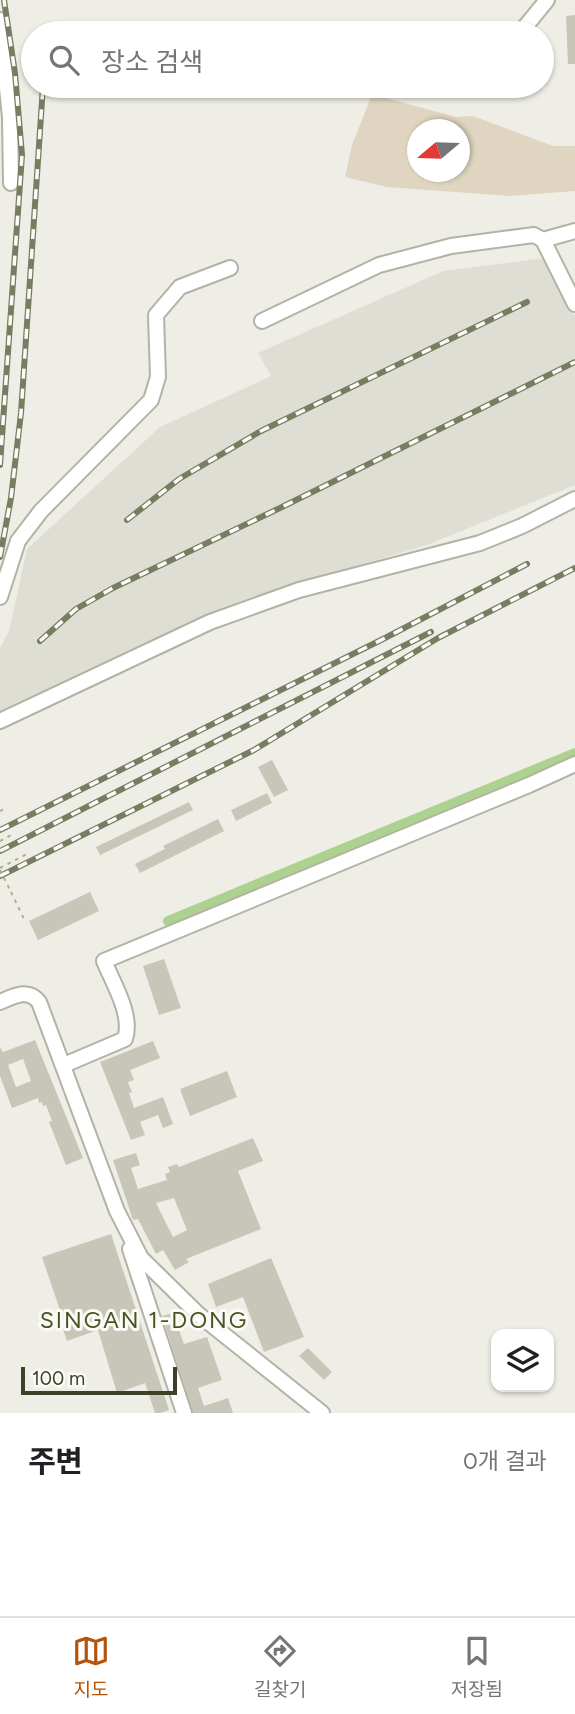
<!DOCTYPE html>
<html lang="ko">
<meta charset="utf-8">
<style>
body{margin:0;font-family:Figtree,"Noto Sans KR",sans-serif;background:#f6f6f6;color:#202124}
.controls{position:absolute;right:21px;bottom:21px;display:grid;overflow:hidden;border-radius:14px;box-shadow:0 2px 5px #0004}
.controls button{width:63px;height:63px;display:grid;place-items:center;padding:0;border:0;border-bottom:2px solid #e0e0e0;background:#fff;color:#202124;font:35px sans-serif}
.compass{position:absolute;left:407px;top:119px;width:63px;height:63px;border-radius:50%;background:#fff;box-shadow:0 2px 5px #0004;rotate:251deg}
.scale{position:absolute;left:21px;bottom:18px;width:156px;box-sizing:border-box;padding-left:7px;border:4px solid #3d4125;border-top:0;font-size:19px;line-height:24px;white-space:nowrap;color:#3d4125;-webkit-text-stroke:5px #fbfaf7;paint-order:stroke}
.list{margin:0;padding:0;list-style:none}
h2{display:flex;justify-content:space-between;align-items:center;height:91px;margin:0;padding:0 28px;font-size:30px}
h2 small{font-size:23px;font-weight:400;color:#757577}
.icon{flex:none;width:38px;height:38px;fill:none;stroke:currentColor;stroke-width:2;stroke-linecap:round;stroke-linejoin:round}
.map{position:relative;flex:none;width:575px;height:1413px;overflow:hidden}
.search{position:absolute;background:#fff;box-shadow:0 2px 5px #0004;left:21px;right:21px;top:21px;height:77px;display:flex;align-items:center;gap:18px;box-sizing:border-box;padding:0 24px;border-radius:38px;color:#757577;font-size:26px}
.sheet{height:203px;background:#fff}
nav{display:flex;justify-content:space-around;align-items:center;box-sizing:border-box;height:98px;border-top:2px solid #e0e0e0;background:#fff;font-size:19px;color:#757577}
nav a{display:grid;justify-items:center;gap:4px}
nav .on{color:#b45309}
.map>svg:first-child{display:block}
.built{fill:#dfded4}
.green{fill:#dfd5c0;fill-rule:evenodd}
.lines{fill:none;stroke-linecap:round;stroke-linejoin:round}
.canal{stroke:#add290;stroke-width:10}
.building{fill:#c7c6b8;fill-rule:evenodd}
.minor-casing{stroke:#b2b3a4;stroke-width:18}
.path{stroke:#aeb287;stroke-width:2;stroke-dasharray:3.5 5;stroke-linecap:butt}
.minor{stroke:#fff;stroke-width:14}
.rail-casing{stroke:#787c60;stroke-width:6}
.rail{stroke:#fbfaf7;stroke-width:3.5;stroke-dasharray:10;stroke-linecap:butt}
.path-bridge{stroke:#aeb287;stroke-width:2;stroke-dasharray:3.5 5;stroke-linecap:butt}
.labels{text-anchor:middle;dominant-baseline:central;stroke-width:6;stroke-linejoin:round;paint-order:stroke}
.quarter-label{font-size:23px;letter-spacing:2px;fill:#4b5321;stroke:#fbfaf7}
</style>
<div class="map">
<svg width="575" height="1413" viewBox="0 0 575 1413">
<rect width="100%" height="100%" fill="#efeee6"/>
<path class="built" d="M545,258L575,316V485L427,545L270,592L133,648L0,714V648L9,631L27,549L160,427L271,376L258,353L443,271Z"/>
<path class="green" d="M371,97L386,98L456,117L473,116L553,146H575V191L510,196L387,187L345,177L352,145ZM418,130H460V172H418Z"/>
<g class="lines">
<path class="canal" d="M168,921L575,753"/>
</g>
<g class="building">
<path d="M575,15V64H568L566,16Z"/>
<path d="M272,760L288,790L274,797L258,767Z"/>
<path d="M267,793L272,803L236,821L231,810Z"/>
<path d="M189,802L193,810L100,855L96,847Z"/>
<path d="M218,819L224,831L140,873L135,864L165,849L163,846Z"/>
<path d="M90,892L99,911L38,940L29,921Z"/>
<path d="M164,959L181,1008L159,1015L143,966Z"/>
<path d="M35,1040L83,1158L66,1165L49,1122L52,1121L46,1105L43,1106L42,1102L39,1103L38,1098L12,1108L0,1076V1047L3,1052ZM23,1059L31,1081L16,1087L8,1065Z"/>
<path d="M153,1041L160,1058L130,1070L134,1080L128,1082L132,1092L129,1093L134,1108L163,1097L173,1124L163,1128L158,1115L140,1122L145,1135L131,1140L100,1062Z"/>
<path d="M227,1071L237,1097L190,1116L180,1089Z"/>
<path d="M253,1138L263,1161L238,1171L261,1229L186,1259L189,1262L175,1270L163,1250L156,1254L138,1219L133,1220L113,1160L136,1153L140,1165L131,1168L138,1189L167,1180L165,1174L170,1172L168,1167L177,1164L179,1167ZM174,1198L187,1230L173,1237L156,1203Z"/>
<path d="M111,1234L169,1410L160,1413H155L145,1383L117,1393L98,1330L67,1341L63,1329L66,1328L42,1257Z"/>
<path d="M271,1258L304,1337L264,1352L243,1297L216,1307L208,1284Z"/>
<path d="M173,1313L184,1344L207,1337L215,1360L222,1380L198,1388L204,1406L228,1398L233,1413H193L162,1316Z"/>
<path d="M308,1348L332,1372L324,1380L299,1356Z"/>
</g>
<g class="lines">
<defs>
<g id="minor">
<path d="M0,20L10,117L11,183"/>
<path d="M520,33L547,0"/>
<path d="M543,240L575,231"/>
<path d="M262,321L379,265L451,246L534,235L543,240L575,304"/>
<path d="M0,597L18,541L41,511L151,400L158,377L156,315L180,287L230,268"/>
<path d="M0,721L210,622L299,590L480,543L522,526L575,499"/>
<path d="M0,1002C14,996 28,988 39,1002L117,1211L141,1258L198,1314L322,1413"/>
<path d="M64,1065L125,1039C133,1015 113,983 104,961L529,785L575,764"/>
<path d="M130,1249L184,1413"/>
</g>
</defs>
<use href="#minor" class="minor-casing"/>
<g class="path">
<path d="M0,811L4,809"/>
<path d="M0,841L15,833"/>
<path d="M0,868L27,854"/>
<path d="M11,892L25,921"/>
</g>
<use href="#minor" class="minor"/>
<defs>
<g id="rail">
<path d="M47,33L48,28"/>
<path d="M0,465L22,155L15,73L4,0"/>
<path d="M127,520L179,479L261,431L527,302"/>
<path d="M0,557L11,498L21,413L43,86"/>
<path d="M40,641L76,609L113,588L282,507L575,362"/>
<path d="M0,830L385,638L527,564"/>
<path d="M0,851L431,632"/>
<path d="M0,876L254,750L438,638L575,568"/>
</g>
</defs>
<use href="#rail" class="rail-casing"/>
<use href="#rail" class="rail"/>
<path class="path-bridge" d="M0,870L11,892"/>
</g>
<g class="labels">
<g class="quarter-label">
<text x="144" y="1320">SINGAN 1-DONG</text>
</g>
</g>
</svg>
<div class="controls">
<button><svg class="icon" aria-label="layers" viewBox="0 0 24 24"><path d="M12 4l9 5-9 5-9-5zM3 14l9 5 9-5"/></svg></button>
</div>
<svg class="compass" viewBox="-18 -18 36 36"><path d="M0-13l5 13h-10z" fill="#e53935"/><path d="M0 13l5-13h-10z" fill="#757577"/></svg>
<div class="scale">100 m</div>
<div class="search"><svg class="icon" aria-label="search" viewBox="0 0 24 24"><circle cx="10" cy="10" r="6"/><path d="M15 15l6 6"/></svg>장소 검색</div>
</div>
<section class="sheet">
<h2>주변<small>0개 결과</small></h2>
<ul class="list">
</ul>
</section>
<nav>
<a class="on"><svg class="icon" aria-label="map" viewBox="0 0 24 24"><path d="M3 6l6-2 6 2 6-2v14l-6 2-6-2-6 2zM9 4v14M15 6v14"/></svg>지도</a>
<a><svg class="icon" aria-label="directions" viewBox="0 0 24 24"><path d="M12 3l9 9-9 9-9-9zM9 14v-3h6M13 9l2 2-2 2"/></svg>길찾기</a>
<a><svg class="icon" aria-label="saved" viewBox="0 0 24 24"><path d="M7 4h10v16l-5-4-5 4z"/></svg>저장됨</a>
</nav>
